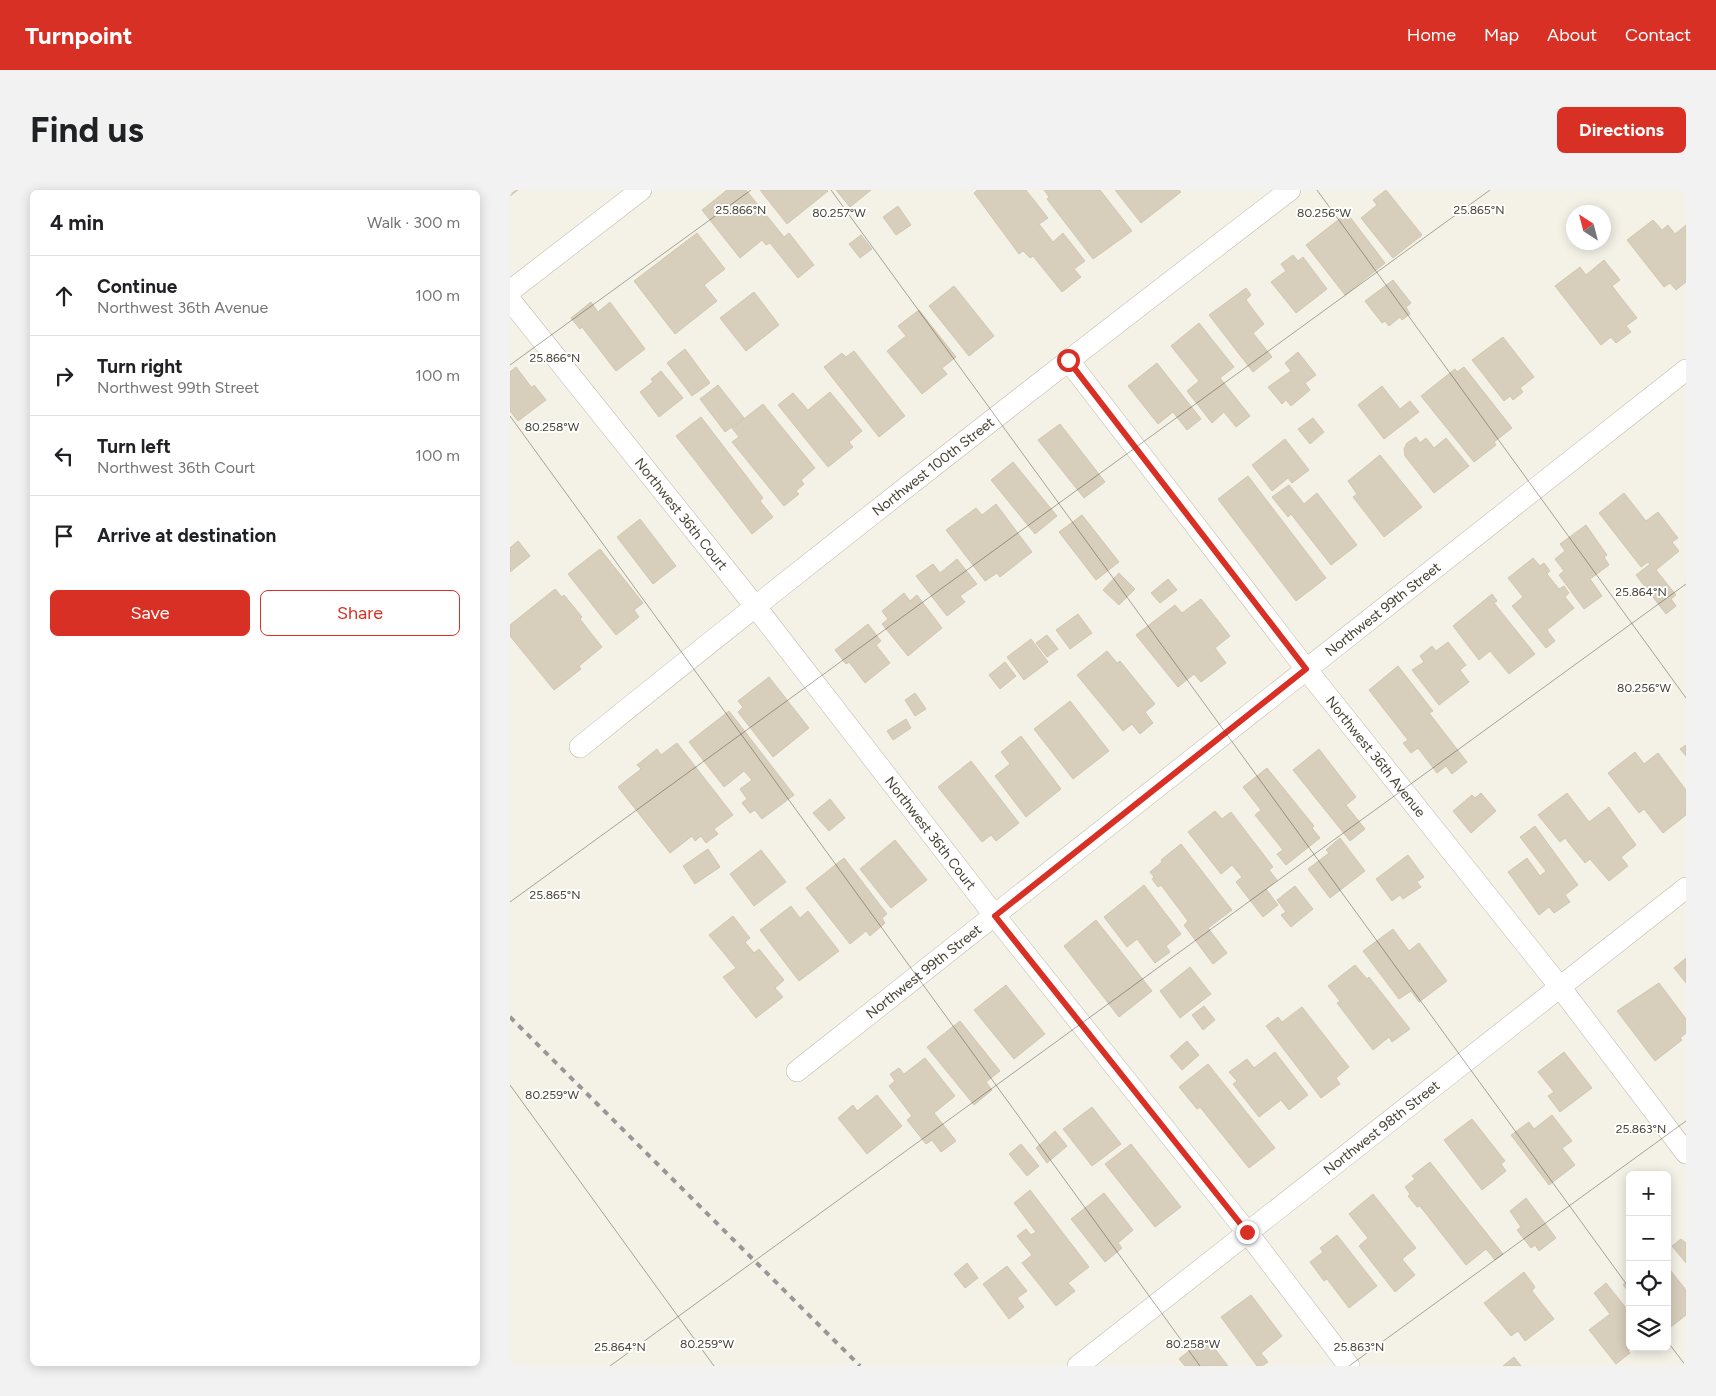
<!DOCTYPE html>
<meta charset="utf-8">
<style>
body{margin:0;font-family:Figtree,sans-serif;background:#f2f2f2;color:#202124}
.controls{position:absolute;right:15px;bottom:15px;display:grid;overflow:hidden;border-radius:8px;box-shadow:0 2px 12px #0003}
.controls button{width:45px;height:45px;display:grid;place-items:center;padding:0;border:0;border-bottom:1px solid #e0e0e0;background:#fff;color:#202124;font:25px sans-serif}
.compass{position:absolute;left:1056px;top:15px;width:45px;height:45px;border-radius:50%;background:#fff;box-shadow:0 2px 12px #0003;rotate:324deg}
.stop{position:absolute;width:15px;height:15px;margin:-11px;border:4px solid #d93025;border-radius:50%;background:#fff}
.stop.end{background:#d93025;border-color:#fff;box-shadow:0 1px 5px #0008}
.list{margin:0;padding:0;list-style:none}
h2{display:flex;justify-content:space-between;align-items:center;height:65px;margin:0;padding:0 20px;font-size:21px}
h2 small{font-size:16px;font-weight:400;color:#757577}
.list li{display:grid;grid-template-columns:32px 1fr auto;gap:15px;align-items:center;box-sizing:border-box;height:80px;padding:0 20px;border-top:1px solid #e0e0e0}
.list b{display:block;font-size:19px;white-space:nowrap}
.list p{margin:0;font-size:16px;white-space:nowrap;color:#757577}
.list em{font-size:16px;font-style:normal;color:#757577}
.actions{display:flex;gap:10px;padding:15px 20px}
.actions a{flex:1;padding:11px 0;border:1px solid #d93025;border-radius:8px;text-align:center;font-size:18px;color:#d93025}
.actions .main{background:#d93025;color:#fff}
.icon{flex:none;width:28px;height:28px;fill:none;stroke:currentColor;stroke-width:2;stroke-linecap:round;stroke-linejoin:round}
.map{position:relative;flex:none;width:1176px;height:1176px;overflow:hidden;border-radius:8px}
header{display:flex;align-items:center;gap:30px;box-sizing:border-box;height:70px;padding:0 25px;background:#d93025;color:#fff}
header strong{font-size:24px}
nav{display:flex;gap:28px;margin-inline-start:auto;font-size:18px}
.intro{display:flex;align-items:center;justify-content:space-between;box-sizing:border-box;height:120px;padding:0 30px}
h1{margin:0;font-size:35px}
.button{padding:12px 22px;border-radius:8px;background:#d93025;color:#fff;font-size:18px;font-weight:700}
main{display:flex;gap:30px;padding:0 30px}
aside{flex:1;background:#fff;border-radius:8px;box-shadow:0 2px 12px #0003}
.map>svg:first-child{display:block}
.building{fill:#d7cebc;stroke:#d2c7af}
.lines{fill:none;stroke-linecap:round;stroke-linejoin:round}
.street-casing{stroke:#c1baa9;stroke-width:22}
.street{stroke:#fff;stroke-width:21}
.rail{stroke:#979797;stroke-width:4;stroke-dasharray:6 6;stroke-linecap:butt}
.route{stroke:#d93025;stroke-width:6}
.ticks{fill:none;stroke:#484235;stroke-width:1;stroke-opacity:0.45}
.labels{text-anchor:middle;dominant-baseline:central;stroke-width:4;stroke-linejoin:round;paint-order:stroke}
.street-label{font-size:14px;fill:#484235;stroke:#fff}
.ticks-label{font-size:12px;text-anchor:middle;fill:#484235;stroke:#fff;stroke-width:4;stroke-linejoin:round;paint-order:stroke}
</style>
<header>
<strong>Turnpoint</strong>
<nav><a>Home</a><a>Map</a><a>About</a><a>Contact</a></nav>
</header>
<div class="intro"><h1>Find us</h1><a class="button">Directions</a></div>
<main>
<aside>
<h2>4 min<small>Walk · 300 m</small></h2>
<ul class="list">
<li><svg class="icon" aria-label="ahead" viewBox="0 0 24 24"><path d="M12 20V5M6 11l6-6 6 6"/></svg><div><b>Continue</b><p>Northwest 36th Avenue</p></div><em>100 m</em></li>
<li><svg class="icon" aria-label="right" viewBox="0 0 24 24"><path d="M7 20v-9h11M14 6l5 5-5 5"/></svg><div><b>Turn right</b><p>Northwest 99th Street</p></div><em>100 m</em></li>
<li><svg class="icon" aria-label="left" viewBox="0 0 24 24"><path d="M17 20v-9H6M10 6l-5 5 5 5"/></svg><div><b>Turn left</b><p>Northwest 36th Court</p></div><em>100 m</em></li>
<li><svg class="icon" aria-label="arrive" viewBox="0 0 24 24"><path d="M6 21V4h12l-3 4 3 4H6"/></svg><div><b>Arrive at destination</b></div></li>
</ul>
<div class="actions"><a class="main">Save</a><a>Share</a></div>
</aside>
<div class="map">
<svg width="1176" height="1176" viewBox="0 0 1176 1176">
<rect width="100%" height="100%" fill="#f4f1e7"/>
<g class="building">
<path d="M0,0H8L0,6Z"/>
<path d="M217,0H236L274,47L279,43L304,75L288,88L260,53L256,55L252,50L230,68L192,20Z"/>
<path d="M250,0H317L318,1L277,34Z"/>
<path d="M326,0H361L340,17Z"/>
<path d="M467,0H516L538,28L529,34L543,52L553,43L575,71L564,79L571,87L552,102L523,66L520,68L513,61L509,64L464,3Z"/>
<path d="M534,0H590L622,41L583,69L537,9L539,7Z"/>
<path d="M605,0H669L671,2L631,33Z"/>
<path d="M876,0L912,45L883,68L851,28L867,15L863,10Z"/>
<path d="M388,16L401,35L386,45L373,27Z"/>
<path d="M837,23L875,73L835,105L796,55Z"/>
<path d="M1143,30L1152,40L1158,35L1165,44L1176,35V92L1166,100L1160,93L1154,97L1117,50Z"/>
<path d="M187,43L215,79L194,95L207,111L165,144L124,91Z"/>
<path d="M351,45L362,59L350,68L339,54Z"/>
<path d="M783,65L788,71L793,67L817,99L786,123L761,92L776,81L771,74Z"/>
<path d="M1094,70L1110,90L1102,96L1127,128L1116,136L1121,142L1106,153L1101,147L1091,155L1045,96L1070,77L1076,85Z"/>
<path d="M883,90L901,113L896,117L900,124L892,130L890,127L879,136L875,131L872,133L855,111Z"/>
<path d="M444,96L484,146L459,166L419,116Z"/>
<path d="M736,98L741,105L736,110L754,134L743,143L762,167L743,182L699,125Z"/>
<path d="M244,102L269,135L236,161L210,128Z"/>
<path d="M81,112L88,122L100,112L135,159L106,181L72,137L70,139L61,128Z"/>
<path d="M409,120L446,167L432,178L437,184L412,204L377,161L396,146L388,136Z"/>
<path d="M689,133L724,177L710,188L740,226L726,237L714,222L702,233L677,201L689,191L661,156Z"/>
<path d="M993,147L1024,187L1010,198L1013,202L1003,210L1000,206L994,211L962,170Z"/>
<path d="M175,159L200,193L182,206L157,173Z"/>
<path d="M344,161L395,226L369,247L314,177L332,163L336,167Z"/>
<path d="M788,162L806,185L795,193L800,200L781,216L776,210L772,214L758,197L781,181L775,173Z"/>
<path d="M647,173L691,229L677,240L663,222L648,234L618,196Z"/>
<path d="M6,177L22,198L24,195L36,210L8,231L0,221V182Z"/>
<path d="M954,177L1002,238L984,252L986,255L964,272L911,206L945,179L947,182Z"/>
<path d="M151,181L173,208L149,227L130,202L143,192L141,189Z"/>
<path d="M208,195L234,228L215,242L190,209Z"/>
<path d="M872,196L890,219L900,211L909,222L874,249L848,215Z"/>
<path d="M320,202L352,241L339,252L343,257L318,277L268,215L283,203L298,220Z"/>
<path d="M253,214L305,278L291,290L294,294L286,301L289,304L274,316L222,252L229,247L222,238Z"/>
<path d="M191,227L253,308L250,311L263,327L242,344L166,246Z"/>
<path d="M803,228L814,242L800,254L788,239Z"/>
<path d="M550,234L595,292L574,308L528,250Z"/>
<path d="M906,247L910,253L916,248L924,258L936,248L959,276L924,303L895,266L894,259L897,253Z"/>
<path d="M775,249L799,280L782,293L778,288L762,301L742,275Z"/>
<path d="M870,265L912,317L874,347L843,307L847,304L838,291Z"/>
<path d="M503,272L547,326L525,344L481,290Z"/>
<path d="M738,286L816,388L786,411L708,309Z"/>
<path d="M779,295L794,314L807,303L847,355L821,375L781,324L778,327L762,307Z"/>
<path d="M1114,303L1136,331L1148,322L1168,348L1162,352L1169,361L1146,380L1166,405L1161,409L1166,416L1156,424L1126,385L1140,374L1138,372L1131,377L1089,323Z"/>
<path d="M486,314L522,362L490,387L487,383L475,391L436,340L466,318L472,325Z"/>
<path d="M572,325L609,372L586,390L549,342Z"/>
<path d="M130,329L166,376L143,394L107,347Z"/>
<path d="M1076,335L1097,365L1094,367L1099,375L1080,389L1092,406L1074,419L1049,385L1054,381L1045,369L1055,361L1050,354Z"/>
<path d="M8,351L20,366L0,382V358Z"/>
<path d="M90,359L133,413L124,420L129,427L106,445L58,384Z"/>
<path d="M1023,368L1030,376L1034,373L1040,381L1037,384L1049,399L1054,396L1059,403L1055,407L1064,418L1037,440L1045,451L1036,458L1002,416L1013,407L998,388Z"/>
<path d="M447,369L467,394L450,406L455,412L437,426L406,386L423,374L430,383Z"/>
<path d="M609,383L625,399L609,415L593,400Z"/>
<path d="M658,389L667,400L650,413L641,403Z"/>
<path d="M45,399L52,407L54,405L72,427L70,429L92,457L69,476L71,479L44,500L0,446V435Z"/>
<path d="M394,403L400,411L407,405L432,438L398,466L372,434L378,429L372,421Z"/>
<path d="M982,404L987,411L984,413L1025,464L999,484L980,461L969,470L943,436Z"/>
<path d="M691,409L720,446L705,458L716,473L691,492L684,484L668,497L626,445L665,415L672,423Z"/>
<path d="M568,424L582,443L560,459L546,440Z"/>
<path d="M358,434L371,451L366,455L380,473L355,493L339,472L336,474L325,460Z"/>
<path d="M537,445L548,459L537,467L526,453Z"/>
<path d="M521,449L538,472L514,490L497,467Z"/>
<path d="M938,452L956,475L950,480L959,492L929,515L902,480L914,472L910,466L922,456L926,461Z"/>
<path d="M597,461L607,473L610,471L645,514L635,522L643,533L630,544L622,534L613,541L567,485Z"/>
<path d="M495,472L506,486L490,499L479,485Z"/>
<path d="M888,476L923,521L919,523L957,572L942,584L936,576L927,583L908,558L901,563L893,553L898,550L859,500Z"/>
<path d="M259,487L299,538L263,567L228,522L233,517L228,511Z"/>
<path d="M405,503L416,519L405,526L395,510Z"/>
<path d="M560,511L599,561L563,589L524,539Z"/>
<path d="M219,521L284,605L252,629L245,620L240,623L232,613L237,609L230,599L242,590L234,581L214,597L179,552Z"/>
<path d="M396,529L401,538L383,550L377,541Z"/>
<path d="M511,546L551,599L516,627L485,586L500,574L491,562Z"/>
<path d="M167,553L223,625L204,639L208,644L196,653L191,646L185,651L182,646L160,663L108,597L131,579L127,575L147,559L151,565Z"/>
<path d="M1176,555V566L1170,559Z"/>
<path d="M809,559L846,607L836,615L855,639L840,651L783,580Z"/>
<path d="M1125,562L1134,574L1148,563L1176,600V625L1153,643L1134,619L1129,623L1098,583Z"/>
<path d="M461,571L509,633L486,651L481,645L472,652L428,597Z"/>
<path d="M757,578L804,636L802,638L810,648L776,675L767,664L773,660L745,625L751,620L733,597Z"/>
<path d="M971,603L986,621L961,643L943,621L962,605L965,608Z"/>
<path d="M1057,603L1079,632L1099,617L1126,655L1111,667L1118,676L1099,691L1080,669L1075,673L1055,648L1050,652L1028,625Z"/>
<path d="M320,609L335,628L319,641L303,623Z"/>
<path d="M705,621L712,629L721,622L763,677L759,680L767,690L756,699L768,715L753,727L726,692L732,687L722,675L711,684L678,642Z"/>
<path d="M1025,636L1068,695L1055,705L1060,712L1044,723L1039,717L1029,725L998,682L1017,668L1030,686L1036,681L1010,647Z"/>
<path d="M830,648L855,681L820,708L798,679L819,663L816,660Z"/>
<path d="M385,650L417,690L381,718L350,679Z"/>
<path d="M671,654L722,720L698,738L717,763L703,774L674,735L678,731L651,695L648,697L642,689L644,687L640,682L652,672L651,670Z"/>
<path d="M198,659L210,677L185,694L173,676Z"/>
<path d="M251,660L276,692L244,716L220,684Z"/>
<path d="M898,665L914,687L907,692L911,697L893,709L890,705L882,711L866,689Z"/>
<path d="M334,668L377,724L372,728L375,733L360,746L356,741L340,754L296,698Z"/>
<path d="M634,695L671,744L656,756L660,762L645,773L627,749L617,757L594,727Z"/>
<path d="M785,696L803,719L781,737L771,725L776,722L767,710Z"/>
<path d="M281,716L290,728L298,721L329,761L289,791L250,740Z"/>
<path d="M223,726L240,748L235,752L244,763L249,759L274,790L265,798L273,807L246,828L213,787L226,778L199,745Z"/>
<path d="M586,730L642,801L609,827L554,756Z"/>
<path d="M883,739L899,761L909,753L937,791L909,812L901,801L889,809L853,761Z"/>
<path d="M1176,768V793L1164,778Z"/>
<path d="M845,775L857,789L859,787L900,839L882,852L879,847L863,860L827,813L830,811L818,796Z"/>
<path d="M680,777L701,804L670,828L650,801Z"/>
<path d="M1149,793L1176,829V843L1170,848L1172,850L1145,871L1107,821Z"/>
<path d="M496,795L535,844L504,869L464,820Z"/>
<path d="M694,816L705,830L693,840L682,825Z"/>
<path d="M792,817L839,877L826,888L830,894L811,908L756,836L768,827L772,832Z"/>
<path d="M450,831L490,881L476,892L482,900L464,915L417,857Z"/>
<path d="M677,851L689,865L672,880L660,866Z"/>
<path d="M765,862L798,905L779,920L771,910L749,927L723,894L727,891L719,882L737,869L744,878Z"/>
<path d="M1054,862L1082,898L1050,922L1038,906L1044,902L1028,882Z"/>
<path d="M415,868L445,906L424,923L446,951L431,962L422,950L416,954L397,930L402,926L379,896L385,891L380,884L389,878L394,884Z"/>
<path d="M698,874L765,958L739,978L690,917L687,919L669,897Z"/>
<path d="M367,905L392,936L357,964L328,928L343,915L347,921Z"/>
<path d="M582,917L611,954L582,976L553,939Z"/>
<path d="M1042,925L1062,951L1052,958L1065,975L1039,995L1001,945L1019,932L1024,939Z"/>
<path d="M962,929L995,971L991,974L996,981L972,1000L934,950Z"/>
<path d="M545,941L557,956L537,973L526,958Z"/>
<path d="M511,954L529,976L517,986L499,964Z"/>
<path d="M621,954L671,1017L645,1037L595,974Z"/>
<path d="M920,972L993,1064L985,1070L976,1059L956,1075L910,1016L907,1017L898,1006L900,1004L895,997L905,989L902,986Z"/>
<path d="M520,1000L579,1077L558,1093L565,1101L546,1116L512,1073L522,1065L507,1046L516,1039L521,1045L526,1042L504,1013Z"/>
<path d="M594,1003L623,1040L608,1053L612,1058L595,1072L561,1029Z"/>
<path d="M863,1004L906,1058L892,1069L905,1085L885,1102L849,1056L858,1048L839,1024Z"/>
<path d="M1016,1008L1046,1048L1029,1061L1025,1055L1021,1058L1007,1040L1011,1037L1000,1021Z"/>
<path d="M827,1045L867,1096L839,1118L817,1089L814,1091L800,1072L813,1062L810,1058Z"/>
<path d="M1171,1049L1176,1053V1073L1162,1056Z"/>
<path d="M457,1073L468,1088L455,1098L444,1084Z"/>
<path d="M497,1076L517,1101L507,1108L514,1117L499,1129L473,1094Z"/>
<path d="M1157,1076L1176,1100V1125L1157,1140Z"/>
<path d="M1014,1082L1025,1097L1022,1101L1044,1129L1015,1151L1008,1141L1001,1146L974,1113Z"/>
<path d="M1120,1090V1103L1113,1095Z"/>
<path d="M1096,1093L1120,1123V1157H1124L1118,1161L1120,1163L1106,1174L1079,1140L1100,1124L1084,1103Z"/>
<path d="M741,1105L772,1146L751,1163L758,1172L752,1176H747L711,1127Z"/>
<path d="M699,1151L718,1176H675L669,1169L686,1155L689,1159Z"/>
<path d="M1004,1167L1011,1176H993Z"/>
</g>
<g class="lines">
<defs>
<g id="street">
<path d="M0,101L131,0"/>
<path id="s1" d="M0,110L245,416L485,726L737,1042L839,1176"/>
<path id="s2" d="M558,170L796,479L1050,797L1176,963"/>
<path id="s3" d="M70,557C304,368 541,183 780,0"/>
<path id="s4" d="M287,881L1176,180"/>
<path id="s5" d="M568,1176L1176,698"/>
</g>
</defs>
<use href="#street" class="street-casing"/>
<use href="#street" class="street"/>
<path class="rail" d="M0,827L350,1176"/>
</g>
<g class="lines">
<path class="route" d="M558,170L796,479L485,726L737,1042"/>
</g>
<path class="ticks" d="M321,0L1120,1099M807,0L1176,508M0,175L241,0M0,226L690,1176M0,712L980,0M0,895L204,1176M1157,1151L1176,1176M100,1176L1176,394M839,1176L1176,931"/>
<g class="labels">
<g class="street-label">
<text stroke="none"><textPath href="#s3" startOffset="451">Northwest 100th Street</textPath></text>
<text stroke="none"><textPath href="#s1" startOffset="274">Northwest 36th Court</textPath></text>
<text stroke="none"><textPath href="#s4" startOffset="746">Northwest 99th Street</textPath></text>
<text stroke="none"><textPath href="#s2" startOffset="502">Northwest 36th Avenue</textPath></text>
<text stroke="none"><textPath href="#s1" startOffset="679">Northwest 36th Court</textPath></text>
<text stroke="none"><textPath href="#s4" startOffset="161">Northwest 99th Street</textPath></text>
<text stroke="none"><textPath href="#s5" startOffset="386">Northwest 98th Street</textPath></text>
</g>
</g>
<g class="ticks-label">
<text x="231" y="24">25.866°N</text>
<text x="969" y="24">25.865°N</text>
<text x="329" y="27">80.257°W</text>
<text x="814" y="27">80.256°W</text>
<text x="45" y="172">25.866°N</text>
<text x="42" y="241">80.258°W</text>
<text x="1131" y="406">25.864°N</text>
<text x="1134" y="502">80.256°W</text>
<text x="45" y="709">25.865°N</text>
<text x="42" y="909">80.259°W</text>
<text x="1131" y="943">25.863°N</text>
<text x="197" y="1158">80.259°W</text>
<text x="683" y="1158">80.258°W</text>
<text x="110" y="1161">25.864°N</text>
<text x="849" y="1161">25.863°N</text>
</g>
</svg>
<div class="controls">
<button>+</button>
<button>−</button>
<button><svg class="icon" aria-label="locate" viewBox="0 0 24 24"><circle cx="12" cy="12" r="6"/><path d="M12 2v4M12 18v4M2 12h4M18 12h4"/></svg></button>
<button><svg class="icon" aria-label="layers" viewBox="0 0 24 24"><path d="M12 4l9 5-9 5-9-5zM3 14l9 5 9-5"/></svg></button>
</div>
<svg class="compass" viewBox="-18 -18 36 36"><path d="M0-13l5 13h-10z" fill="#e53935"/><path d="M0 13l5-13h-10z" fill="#757577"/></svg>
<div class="stop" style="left:558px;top:170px"></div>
<div class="stop end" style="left:737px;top:1042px"></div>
</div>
</main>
